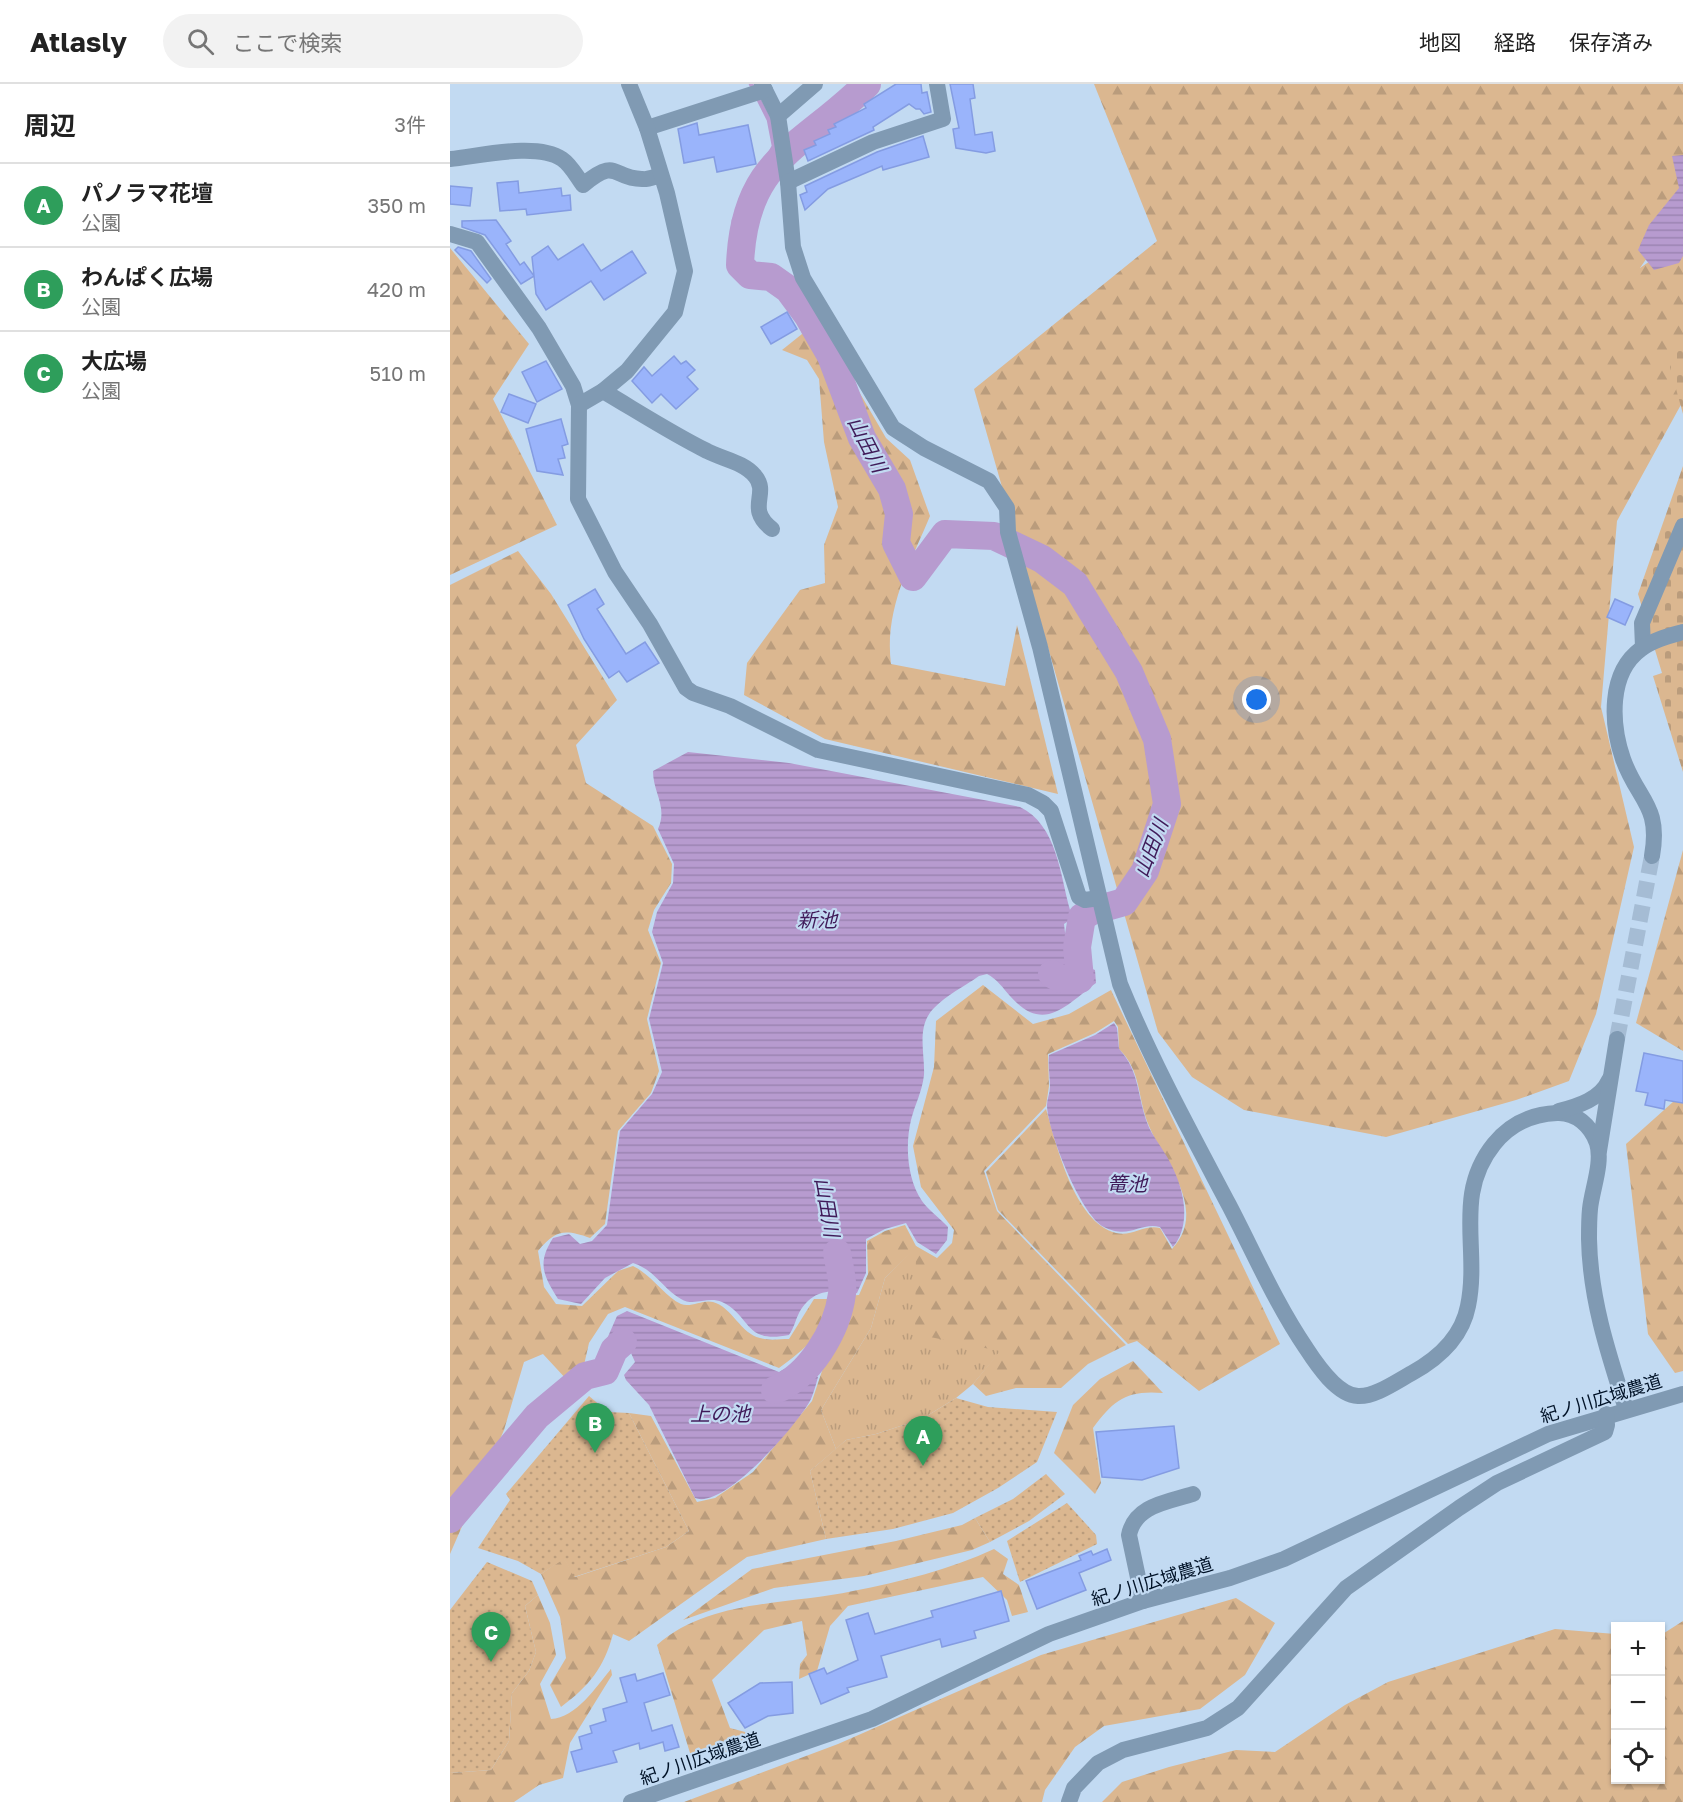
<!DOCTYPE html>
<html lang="ja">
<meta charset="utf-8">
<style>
body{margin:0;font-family:"Golos Text","Noto Sans JP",sans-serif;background:#f2f2f2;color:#222}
.controls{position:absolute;right:18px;bottom:18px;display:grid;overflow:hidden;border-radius:0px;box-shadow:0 2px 4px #0004}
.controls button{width:54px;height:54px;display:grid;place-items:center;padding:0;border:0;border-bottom:2px solid #e0e0e0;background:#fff;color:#222;font:30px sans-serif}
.you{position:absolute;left:807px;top:616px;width:21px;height:21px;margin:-15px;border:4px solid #fff;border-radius:50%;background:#1a73e8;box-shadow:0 0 0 9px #1a73e833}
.badge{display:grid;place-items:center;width:39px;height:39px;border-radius:50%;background:#8f5b0d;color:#fff;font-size:20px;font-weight:700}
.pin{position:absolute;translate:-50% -50px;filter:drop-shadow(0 2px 3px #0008)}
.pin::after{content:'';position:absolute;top:32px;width:21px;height:18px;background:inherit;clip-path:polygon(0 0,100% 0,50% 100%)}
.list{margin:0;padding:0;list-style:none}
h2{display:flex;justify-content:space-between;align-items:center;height:78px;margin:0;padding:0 24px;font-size:26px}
h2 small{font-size:20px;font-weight:400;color:#767676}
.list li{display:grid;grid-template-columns:39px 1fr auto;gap:18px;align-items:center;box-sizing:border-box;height:84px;padding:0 24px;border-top:2px solid #e0e0e0}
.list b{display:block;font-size:22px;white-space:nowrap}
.list p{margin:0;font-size:20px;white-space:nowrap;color:#767676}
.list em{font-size:20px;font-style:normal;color:#767676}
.icon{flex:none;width:33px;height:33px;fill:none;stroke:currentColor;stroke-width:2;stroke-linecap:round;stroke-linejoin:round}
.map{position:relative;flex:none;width:1233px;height:1718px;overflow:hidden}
header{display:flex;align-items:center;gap:36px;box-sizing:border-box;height:84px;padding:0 30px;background:#fff;border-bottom:2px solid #e0e0e0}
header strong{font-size:28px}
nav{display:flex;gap:33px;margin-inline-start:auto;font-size:21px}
.search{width:420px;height:54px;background:#f2f2f2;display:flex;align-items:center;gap:15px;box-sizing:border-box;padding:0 21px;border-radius:33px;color:#767676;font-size:22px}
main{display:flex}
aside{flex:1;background:#fff}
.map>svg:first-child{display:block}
.grass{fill:url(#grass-tufts)}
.forest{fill:url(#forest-firs)}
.cemetery{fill:url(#cemetery-stones)}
.park{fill:url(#park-dots)}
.water{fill:url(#water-rules)}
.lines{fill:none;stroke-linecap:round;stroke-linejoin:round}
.stream{stroke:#b79bcf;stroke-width:4.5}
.river{stroke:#b79bcf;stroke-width:28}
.building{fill:#9ab4fb;stroke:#849ce2;stroke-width:1.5}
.minor-tunnel{stroke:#a5bcd4;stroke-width:16;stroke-dasharray:16 8;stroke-linecap:butt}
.minor{stroke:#809ab3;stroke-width:16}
.labels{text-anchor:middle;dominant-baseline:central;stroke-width:4.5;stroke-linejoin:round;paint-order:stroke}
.street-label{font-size:18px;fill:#001227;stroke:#c2daf2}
.water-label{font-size:20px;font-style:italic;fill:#401b59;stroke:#c2daf2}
</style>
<header>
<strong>Atlasly</strong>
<div class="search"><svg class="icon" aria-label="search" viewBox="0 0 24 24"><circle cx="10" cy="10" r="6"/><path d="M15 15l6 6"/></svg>ここで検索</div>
<nav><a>地図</a><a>経路</a><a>保存済み</a></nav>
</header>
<main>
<aside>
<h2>周辺<small>3件</small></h2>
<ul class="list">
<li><span class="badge" style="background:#2e9e5b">A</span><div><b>パノラマ花壇</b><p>公園</p></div><em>350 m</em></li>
<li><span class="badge" style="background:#2e9e5b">B</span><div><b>わんぱく広場</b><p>公園</p></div><em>420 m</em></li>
<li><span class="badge" style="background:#2e9e5b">C</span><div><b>大広場</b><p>公園</p></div><em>510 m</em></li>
</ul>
</aside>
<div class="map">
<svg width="1233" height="1718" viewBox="0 0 1233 1718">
<defs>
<pattern id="grass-tufts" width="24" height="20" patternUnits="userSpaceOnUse" patternTransform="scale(1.5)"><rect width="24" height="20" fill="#dbb790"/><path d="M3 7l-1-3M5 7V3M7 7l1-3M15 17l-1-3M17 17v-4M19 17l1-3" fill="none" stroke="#ba9c7c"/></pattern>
<pattern id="forest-firs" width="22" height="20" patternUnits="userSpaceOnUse" patternTransform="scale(1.5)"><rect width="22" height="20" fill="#dbb790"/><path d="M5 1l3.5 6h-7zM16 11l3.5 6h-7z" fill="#ba9c7c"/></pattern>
<pattern id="cemetery-stones" width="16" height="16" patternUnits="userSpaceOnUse" patternTransform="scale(1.5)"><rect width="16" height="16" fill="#dbb790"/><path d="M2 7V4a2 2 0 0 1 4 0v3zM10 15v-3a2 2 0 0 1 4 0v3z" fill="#ba9c7c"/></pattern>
<pattern id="park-dots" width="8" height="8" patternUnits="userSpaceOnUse" patternTransform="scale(1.5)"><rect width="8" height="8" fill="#dbb790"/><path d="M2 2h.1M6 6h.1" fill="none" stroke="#ba9c7c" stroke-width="1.8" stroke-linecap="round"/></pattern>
<pattern id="water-rules" width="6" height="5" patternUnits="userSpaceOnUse" patternTransform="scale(1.5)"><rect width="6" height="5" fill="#b79bcf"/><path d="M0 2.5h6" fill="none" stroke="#9c84b2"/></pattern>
</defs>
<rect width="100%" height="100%" fill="#c2daf2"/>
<path class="grass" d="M466,1162L551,1267L523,1300L506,1314L472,1335L426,1350L396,1356L386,1365L371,1326L421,1244L435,1194Z"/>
<g class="forest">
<path d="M644,0H1233V122L1190,184L1233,154V317L1167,437L1151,623L1184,763L1146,930L1119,997L1066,1016L936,1053L794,1026L742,993L708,948L524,305L707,157Z"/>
<path d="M0,164L79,260L43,315L107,441L0,491Z"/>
<path d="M362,227L436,354L460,376L480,432C460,480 434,526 441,580L555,602L567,541L608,710L375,655L294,611L297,579L350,506L375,499L374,461L388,423L374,358L369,295L357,276L332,266L352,250L349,234Z"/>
<path d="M68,467L101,510L167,616L126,661L136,699L203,742L222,780L221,799L204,826L198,846L211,879L197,935L209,987L201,1009L168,1047L155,1140L140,1154C114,1145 106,1146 88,1167L94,1203L106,1220L132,1222L168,1187L183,1182C202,1191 215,1213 231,1220C241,1224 253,1215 263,1218C282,1223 291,1250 310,1254C319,1257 330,1255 339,1255L364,1215H385C376,1248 355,1265 329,1284L175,1223L158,1230L139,1259L134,1281L118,1297L93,1270L74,1278L54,1346L0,1470V501Z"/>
<path d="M1233,766V967L1186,939Z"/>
<path d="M533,901L583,940L619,930L661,906L830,1260L749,1307L687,1257L678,1260L548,1126L536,1088L596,1025C607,1062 624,1138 666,1149C682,1153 694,1140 710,1144L722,1165C759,1125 714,1079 699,1042C687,1014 692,987 669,965L668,943L664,937L645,949L598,970L599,1002L596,1022L534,1087L547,1127L676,1261L638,1280L611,1304H566L536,1312L523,1300L550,1267L465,1250L466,1163L435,1194L421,1244L371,1326L386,1365L360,1387L376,1455L297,1473L179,1557L163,1550C154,1584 139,1602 111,1623L100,1601L116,1574L110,1533L91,1490L114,1474L125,1493L216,1463L239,1447L179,1329L201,1332L247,1418L265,1414L303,1388L362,1317L397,1212L409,1211L418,1190L417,1157L435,1147L455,1141L466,1162L487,1174L502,1159L504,1146L471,1103L463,1062L484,983L486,937Z"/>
<path d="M1233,1009V1287L1225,1289L1198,1250L1176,1060Z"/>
<path d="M683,1277L713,1309C676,1306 664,1316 643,1344L651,1399L645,1410L604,1369L623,1321L650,1295Z"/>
<path d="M525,1434L540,1458L522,1466L414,1492L324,1504L233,1536L302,1485L446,1457L512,1441Z"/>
<path d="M544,1465L558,1475L553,1490L569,1501L578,1528L562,1532L557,1516L533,1493L398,1522L380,1542L367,1587L349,1595L350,1580L357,1571L352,1537L314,1546L262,1596L280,1644L299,1649L295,1663L276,1668L240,1669L207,1561C259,1515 339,1521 403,1507C450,1498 501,1485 544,1465Z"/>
<path d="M88,1511L100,1539L106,1571L90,1600L101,1635C126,1634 146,1603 161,1585L162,1591L120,1659L113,1694L89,1701L64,1718H0V1689L41,1686L59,1657L62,1609L79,1587L86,1568L75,1522Z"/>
<path d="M786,1514L825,1539L795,1591L750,1625L654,1642L625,1663L595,1706L592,1718H234L388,1660L591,1571Z"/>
<path d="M1233,1537V1718H652L672,1698L719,1683L786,1666L825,1668L895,1621L938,1598L1105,1545L1165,1550L1166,1696H1210L1211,1551Z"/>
</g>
<g class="cemetery">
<path d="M1233,257V330L1220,283Z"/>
<path d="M1233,382V688L1203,592L1212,589L1188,510Z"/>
</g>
<g class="park">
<path d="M139,1312L158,1328L179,1329L239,1447L216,1463L124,1493L114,1475L91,1490L68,1477L28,1464L60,1416L56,1410Z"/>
<path d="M506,1314L538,1323L607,1328L587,1378L548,1404L503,1429L443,1445L376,1455L360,1387L396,1356L426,1350L472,1335Z"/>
<path d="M596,1390L615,1410L579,1437L540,1458L525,1434L563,1415Z"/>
<path d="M617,1419L646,1451L647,1460L570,1498L557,1457Z"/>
<path d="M37,1478L82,1497L88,1511L75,1522L86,1568L79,1587L62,1609L59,1657L41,1686L0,1689V1526Z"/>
</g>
<g class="water">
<path d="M1233,71V172L1229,179L1204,186L1188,166L1199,141L1229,104L1222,72Z"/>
<path d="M238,668L339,679L570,723C607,741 610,790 620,826V836L614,840L619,883L622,887L640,884L645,886L646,899C615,922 594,950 560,912C553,904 547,895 537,890L529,892C514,903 488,915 478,932C468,949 475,973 474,991C472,1008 465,1020 461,1036C455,1061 457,1095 472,1117C478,1126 490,1134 498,1143L497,1156L486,1170L467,1158L456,1139L435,1145L416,1155V1189L407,1209C382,1206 363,1204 349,1229C345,1237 344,1244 339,1251C293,1260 302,1232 272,1218C257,1212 244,1223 231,1215C212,1204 205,1186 183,1179L155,1194L131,1220L108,1215C93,1191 87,1179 103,1154L119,1150L130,1160L142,1157L157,1141L170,1047L202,1010L212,988L199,935L213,879L202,848L207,828L223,799L224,780L208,745C218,723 203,709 203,687Z"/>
<path d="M664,939L667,944L669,965C690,987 687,1013 698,1041C702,1051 709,1059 714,1068C731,1094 745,1137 723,1163L710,1143C689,1138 680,1156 654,1143C631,1132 597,1046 597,1021C597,1015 600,1009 600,1003C600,993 598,982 599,971L645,951Z"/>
<path d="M177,1227L329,1288L347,1278L368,1293C366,1300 364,1308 361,1315C349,1339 274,1426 245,1414L199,1321L176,1296L174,1291L185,1278L181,1269L172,1268L162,1292H154L146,1280L167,1232Z"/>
</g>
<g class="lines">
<path class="stream" d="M290,169L280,168L284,136L324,62L319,36L301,0"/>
<g class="river">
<path d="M417,0C352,65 294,73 290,181L300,191L321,193L338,205L358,232L381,272L412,354L442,405L449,430L446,459L463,493L495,450L544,452L592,475L625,500L679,588L707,655L717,720L695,787L674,818L642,827L632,833L627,863L630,895H611L602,890"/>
<path d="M325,1306C360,1292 387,1247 392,1210C394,1198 389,1181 387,1169"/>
<path d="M0,1435L87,1332L135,1292L155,1287L164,1266L173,1258"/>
</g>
</g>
<g class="building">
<path d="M446,0H471L472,9L477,8L481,28L474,30L470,25H466L459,20L423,43L424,46L358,77L354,66L366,61L364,57L380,50L378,46L386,43L384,40L416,24L414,20Z"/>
<path d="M500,0H523L525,14L520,15L525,51L542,48L545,67L536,69L506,64L503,45L509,44Z"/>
<path d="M247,39L249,51L298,41L306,80L267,88L264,73L234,79L228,45Z"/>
<path d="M473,52L479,73L433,86L432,82L378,105L355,126L350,111L357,108L355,102L427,68Z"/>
<path d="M68,97L69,109L111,104L112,112L120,111L121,126L77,131L76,125L50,127L47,99Z"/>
<path d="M0,102L22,104L20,122L0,120Z"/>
<path d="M46,136L61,157L56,160L70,181L74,178L84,192L82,173L98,162L108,176L133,160L151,187L182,167L196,189L154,216L141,197L96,226L86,210L84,192L71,200L35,151L12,143V137Z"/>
<path d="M8,163L21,167L41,195L37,199L5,166Z"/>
<path d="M337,228L347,245L321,260L311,243Z"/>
<path d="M224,272L231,280L236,277L245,286L237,293L248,305L226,325L211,310L202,319L182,297L194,283L202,292Z"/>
<path d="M96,277L112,305L87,318L72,288Z"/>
<path d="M59,310L86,320L78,339L51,328Z"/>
<path d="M111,335L118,360L112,362L115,374L108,375L113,391L87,387L76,345Z"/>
<path d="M145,505L154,520L147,525L176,570L195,558L209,579L177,598L169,587L159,594L134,555L118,521Z"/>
<path d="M1165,515L1183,523L1175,541L1157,533Z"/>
<path d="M1194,969L1233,977V1019L1215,1016L1214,1025L1195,1021L1198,1009L1186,1007Z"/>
<path d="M724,1342L729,1384L692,1396L652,1393L646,1348Z"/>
<path d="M657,1465L661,1476L629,1489L636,1506L587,1525L576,1497L631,1476L629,1472L641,1467L643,1471Z"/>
<path d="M551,1507L559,1537L524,1547L526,1554L492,1563L490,1555L431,1572L437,1593L397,1604L399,1608L371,1620L359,1590L374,1584L377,1590L408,1576L396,1536L418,1529L425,1550L483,1533L481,1527Z"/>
<path d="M213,1589L220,1611L194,1619L202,1647L222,1641L229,1663L215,1667L213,1658L190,1665L189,1659L163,1667L167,1678L127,1688L121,1668L132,1665L129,1653L142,1649L140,1642L156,1637L153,1625L177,1618L170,1594L185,1590L187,1597Z"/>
<path d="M342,1598L343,1629L318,1632L295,1644L278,1619L310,1599Z"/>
</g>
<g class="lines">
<path class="minor-tunnel" d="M1167,955L1202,772"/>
<g class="minor">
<path d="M312,0L328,32L338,98L343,163L353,194L443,344L474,364L539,397L557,424L558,448L590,563L670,900C701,976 741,1049 779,1121C804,1169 826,1220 856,1264C867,1281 887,1311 908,1312C925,1313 947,1297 962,1289C989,1274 1012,1253 1018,1222C1030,1164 1003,1111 1044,1060C1060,1040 1082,1030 1107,1029C1126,1028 1141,1042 1147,1059C1153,1079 1142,1105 1140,1125C1139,1135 1139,1145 1139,1155C1140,1214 1158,1269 1176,1325"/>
<path d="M328,32L365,0"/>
<path d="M197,44L315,6"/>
<path d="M0,75C30,72 87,58 112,75C121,81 127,93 133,101C168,72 162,95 192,95C198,96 206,92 211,91"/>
<path d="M338,98L423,58L493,35L487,0"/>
<path d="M0,150L27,158L89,244L123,302L129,321L128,415L165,488L200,540L236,604L243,609L280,622L368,666L578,711L593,719L601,727L629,813L635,816L649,814"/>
<path d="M153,307C187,327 221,349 257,367C272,375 294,378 305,392C320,410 295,424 322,445"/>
<path d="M129,321L153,307L177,287L225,228L235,187L217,109L197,44L179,0"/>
<path d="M1193,563L1192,539L1233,442"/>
<path d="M1202,772C1211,721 1188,717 1173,675C1161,640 1158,589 1191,565C1203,556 1219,552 1233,548"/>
<path d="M1109,1027C1128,1022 1151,1015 1159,996"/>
<path d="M1149,1067L1167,955"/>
<path d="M693,1517L679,1451C685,1421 718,1418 743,1410"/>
<path d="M181,1718L422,1635L599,1550L693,1517L780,1494L834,1475L1098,1350L1233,1310"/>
<path d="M619,1718L624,1704L648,1679L673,1666L757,1644L788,1624L896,1504L1009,1424L1047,1399L1155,1348L1157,1341L1156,1330"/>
</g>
</g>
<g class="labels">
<g class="street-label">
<text transform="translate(1151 1314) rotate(-17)">紀ノ川広域農道</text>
<text transform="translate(702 1497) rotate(-17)">紀ノ川広域農道</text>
<text transform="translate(250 1674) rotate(-19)">紀ノ川広域農道</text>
</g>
<g class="water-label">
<text transform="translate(418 360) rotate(63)">山田川</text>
<text transform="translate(700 764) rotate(-69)">山田川</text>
<text x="367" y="835">新池</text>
<text x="677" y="1099">篭池</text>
<text transform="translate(378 1123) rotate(80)">山田川</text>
<text x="270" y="1329">上の池</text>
</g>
</g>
</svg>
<div class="controls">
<button>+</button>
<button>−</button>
<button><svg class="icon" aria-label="locate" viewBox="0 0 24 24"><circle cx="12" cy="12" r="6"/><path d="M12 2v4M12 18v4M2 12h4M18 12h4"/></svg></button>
</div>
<div class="you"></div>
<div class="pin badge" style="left:473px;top:1382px;background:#2e9e5b">A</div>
<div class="pin badge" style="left:145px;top:1369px;background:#2e9e5b">B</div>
<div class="pin badge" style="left:41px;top:1578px;background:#2e9e5b">C</div>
</div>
</main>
